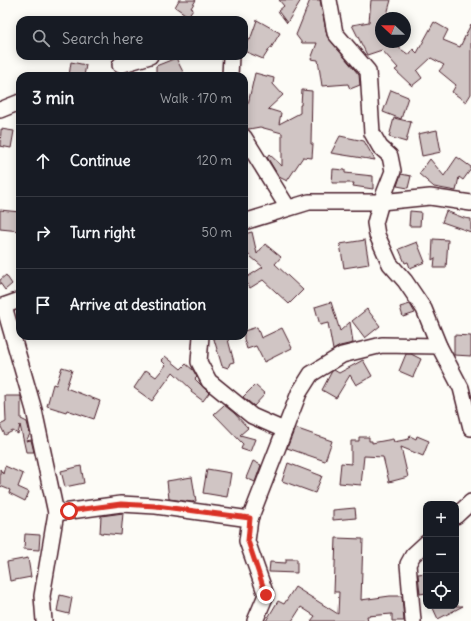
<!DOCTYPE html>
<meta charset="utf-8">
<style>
body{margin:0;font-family:Delius,sans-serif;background:#20242c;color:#f1f3f6}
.controls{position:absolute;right:12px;bottom:12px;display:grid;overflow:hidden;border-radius:8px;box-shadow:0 2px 10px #0003}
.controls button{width:36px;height:36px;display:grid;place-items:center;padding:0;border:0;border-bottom:1px solid #363941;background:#171b24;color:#f1f3f6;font:20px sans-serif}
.compass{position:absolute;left:375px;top:12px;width:36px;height:36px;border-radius:50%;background:#171b24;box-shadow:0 2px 10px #0003;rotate:292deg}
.stop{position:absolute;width:12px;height:12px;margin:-9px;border:3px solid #d93025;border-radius:50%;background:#fff}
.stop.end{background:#d93025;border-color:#fff;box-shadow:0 1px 4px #0008}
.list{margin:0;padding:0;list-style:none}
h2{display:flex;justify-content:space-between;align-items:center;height:52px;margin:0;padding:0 16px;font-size:17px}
h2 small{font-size:13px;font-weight:400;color:#9ea1a6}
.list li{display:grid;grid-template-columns:26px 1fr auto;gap:12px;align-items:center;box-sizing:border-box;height:72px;padding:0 16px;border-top:1px solid #363941}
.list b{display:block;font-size:15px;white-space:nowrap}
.list em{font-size:13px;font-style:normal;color:#9ea1a6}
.icon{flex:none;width:22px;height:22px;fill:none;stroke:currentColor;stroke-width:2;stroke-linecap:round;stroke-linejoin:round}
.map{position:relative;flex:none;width:471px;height:621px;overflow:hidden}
.search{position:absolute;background:#171b24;box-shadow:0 2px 10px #0003;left:16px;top:16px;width:232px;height:44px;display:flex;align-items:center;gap:10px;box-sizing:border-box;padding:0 14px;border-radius:12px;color:#9ea1a6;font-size:15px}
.panel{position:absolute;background:#171b24;box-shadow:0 2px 10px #0003;left:16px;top:72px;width:232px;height:268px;border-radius:12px}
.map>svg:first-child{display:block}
.building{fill:#d0c5c4;stroke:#4a1f2b}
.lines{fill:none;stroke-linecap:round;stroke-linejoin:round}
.minor-casing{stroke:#4a1f2b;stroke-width:18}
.minor{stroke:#fdfcf7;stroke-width:15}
.route{stroke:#d93025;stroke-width:5}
</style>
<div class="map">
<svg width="471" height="621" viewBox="0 0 471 621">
<rect width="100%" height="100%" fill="#fdfcf7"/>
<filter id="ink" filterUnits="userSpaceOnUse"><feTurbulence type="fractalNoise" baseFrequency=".025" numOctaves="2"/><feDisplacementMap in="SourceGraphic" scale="8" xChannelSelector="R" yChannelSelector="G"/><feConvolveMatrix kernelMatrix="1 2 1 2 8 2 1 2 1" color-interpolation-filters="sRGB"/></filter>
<g filter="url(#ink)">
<g class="building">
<path d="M179,0H196L191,8L193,9L188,16L175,7Z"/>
<path d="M279,0H301L287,23L278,11L284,6Z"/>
<path d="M310,0H320L327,36L359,75L360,85L350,89L348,84L322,86L318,60L311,59L317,43H302L296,35Z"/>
<path d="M371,0H391L386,18L381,17V42H400V43L395,45L409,55L413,49L417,53L434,22L448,30L443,40L460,47L471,24V94L466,102L452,92L456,85L439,71L444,65L431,58L417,71L422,78L412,86L395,70L398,68L382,50L367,55L352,25L369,22Z"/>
<path d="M257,20L280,33L271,48H270L263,59L244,51L248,39L250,40Z"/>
<path d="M176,58L185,76H159L156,72V66Z"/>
<path d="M71,62L86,65L84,76H69Z"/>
<path d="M255,73L274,78L273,84L283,95L268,109L281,113L279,124L300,113V105H301L302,90L312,91L311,144H313L312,158L303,157L287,181L279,177L267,157L269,154L282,166V133L260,127L249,129L244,128V103L248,104Z"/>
<path d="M391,90L408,97L401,119L383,112Z"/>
<path d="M394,118L411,122L406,142L389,137Z"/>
<path d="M1,129L14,131L11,148L0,146Z"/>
<path d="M437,130L441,152L422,156L418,134Z"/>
<path d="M340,136L364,141L375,160L331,153Z"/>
<path d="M457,157L471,167V169L463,180L459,177L456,191L434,187L419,174L430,159L444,176Z"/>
<path d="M333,169L345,170V173L373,176V189L353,186L354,183H332Z"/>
<path d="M401,174L411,176L408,188L397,186Z"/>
<path d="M0,210L20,212V231L0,229Z"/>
<path d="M410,211L421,212L420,226H409Z"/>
<path d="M446,211L464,218L471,219V232L442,222Z"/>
<path d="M252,232L257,254L265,244L281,257L275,264L303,290L289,304L263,280L250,288L244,279L263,267L244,251V234Z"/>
<path d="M433,239L448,240L446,268H434L435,258L432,260Z"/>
<path d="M365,240L369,264L344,268L340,244Z"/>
<path d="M417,242L425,262L410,268L408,262L405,263L399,249Z"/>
<path d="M6,275L12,284L5,290L0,283V280Z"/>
<path d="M331,302L340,331L350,322L353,343L340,346L333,350L328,323L320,325L315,307Z"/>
<path d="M410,304L415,313L403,317L400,307Z"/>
<path d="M367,309L380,326L365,338L352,321Z"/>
<path d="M257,327L261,338L282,328L292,348L264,362L256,346L247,349L244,339V331Z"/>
<path d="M454,335L471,336V356L454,355Z"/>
<path d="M213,336H227L234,362L230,363L228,368L222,366Z"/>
<path d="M406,354H411L421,359L413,377L399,371Z"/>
<path d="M165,356L181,369L186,364L193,370L197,377L195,379L209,393L203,401L191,392L192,390L173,372L152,401L134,388L146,370L156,377L166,365L161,360Z"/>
<path d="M363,360L372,376L356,385L350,375L336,398L322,390L332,371L334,370L339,373Z"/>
<path d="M62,367L72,370L66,388L100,401L94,419L67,410L66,412L47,406L53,384L56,385Z"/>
<path d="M255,385L265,394L254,406L243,397Z"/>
<path d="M5,396H21V419L27,422L30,434L26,441L31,440L34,452H26L20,425L18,434L13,431L5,435L0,425L6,422Z"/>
<path d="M224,405L234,413L248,428L240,435L255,439L250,452L241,449L243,444L214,414Z"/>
<path d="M295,428L332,441L325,461L287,448Z"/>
<path d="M410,436L416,439L417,436L429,441L423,456L401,447L408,477L389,482L383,457L364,456L361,485L339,483L341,463L351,464V441H359V437H369V441H372V443L393,439L394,442L409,439Z"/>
<path d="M253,461L261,465L255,482L246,478Z"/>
<path d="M288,463L322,476L315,493L282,481Z"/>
<path d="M5,466L23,474L18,487L29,492L25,501L9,493L10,490L0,486V469L3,474Z"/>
<path d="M81,466L84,483L65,487L61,471Z"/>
<path d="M207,469L231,473L227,497L203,493Z"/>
<path d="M192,477L196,501L192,502L169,499L167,481Z"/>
<path d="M355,508L356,518L333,520V510Z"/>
<path d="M123,513L121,535L100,533L101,516Z"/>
<path d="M25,534L40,535L39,550L24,549Z"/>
<path d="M336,538L363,539L361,600L390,596H402L404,621H392V614L367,616L368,621H311L315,616L301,607L292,621H266L278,601L284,604L295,587L338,614L339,592H334Z"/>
<path d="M28,558L31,577L10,581L7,562Z"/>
<path d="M286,559H297V573L269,572L270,562L286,563Z"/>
<path d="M426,573V593L420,594L418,574Z"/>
<path d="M60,595L72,598L69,614L57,611Z"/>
<path d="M432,606H463L438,619Z"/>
</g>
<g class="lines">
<defs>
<g id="minor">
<path d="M329,0L335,33L368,71L372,133L380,147L390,156L393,171L381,202L375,223L377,235L390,264L405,281L424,309L439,346L461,388L471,428"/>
<path d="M120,65L150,56"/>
<path d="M230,76L231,56"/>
<path d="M0,110L20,102"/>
<path d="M244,137L288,208"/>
<path d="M244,222L309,202H381L430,197L471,203"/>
<path d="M4,306L34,410L56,513L42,596L44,621"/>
<path d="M0,307L20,300"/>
<path d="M201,336L199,362L209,381L252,416L284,430"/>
<path d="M56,513L121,504L156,506L250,519"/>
<path d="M456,516L471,502"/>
<path d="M255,621L266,595L247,541L250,519L299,393L311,374L342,355L382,345L439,346"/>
<path d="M413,621L408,564L413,555L426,543"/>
</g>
</defs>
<use href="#minor" class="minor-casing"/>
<use href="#minor" class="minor"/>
</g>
</g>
<g class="lines" filter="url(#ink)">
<path class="route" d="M69,511L121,504L156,506L250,518L248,541L266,595"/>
</g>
</svg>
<div class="controls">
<button>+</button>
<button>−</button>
<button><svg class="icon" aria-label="locate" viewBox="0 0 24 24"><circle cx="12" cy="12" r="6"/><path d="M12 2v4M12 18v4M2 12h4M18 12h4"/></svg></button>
</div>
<svg class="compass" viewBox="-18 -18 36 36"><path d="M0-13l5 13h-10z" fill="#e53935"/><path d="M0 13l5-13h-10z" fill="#9ea1a6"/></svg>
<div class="stop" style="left:69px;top:511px"></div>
<div class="stop end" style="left:266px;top:595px"></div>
<div class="search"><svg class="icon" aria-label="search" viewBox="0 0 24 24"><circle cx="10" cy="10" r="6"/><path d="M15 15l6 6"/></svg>Search here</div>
<section class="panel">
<h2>3 min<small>Walk · 170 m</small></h2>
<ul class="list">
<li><svg class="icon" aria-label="ahead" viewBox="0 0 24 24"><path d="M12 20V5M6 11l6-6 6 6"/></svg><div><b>Continue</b></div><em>120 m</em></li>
<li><svg class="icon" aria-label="right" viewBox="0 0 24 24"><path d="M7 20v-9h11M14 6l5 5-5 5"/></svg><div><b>Turn right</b></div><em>50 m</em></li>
<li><svg class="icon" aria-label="arrive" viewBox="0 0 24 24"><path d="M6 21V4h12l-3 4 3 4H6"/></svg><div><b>Arrive at destination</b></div></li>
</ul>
</section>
</div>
